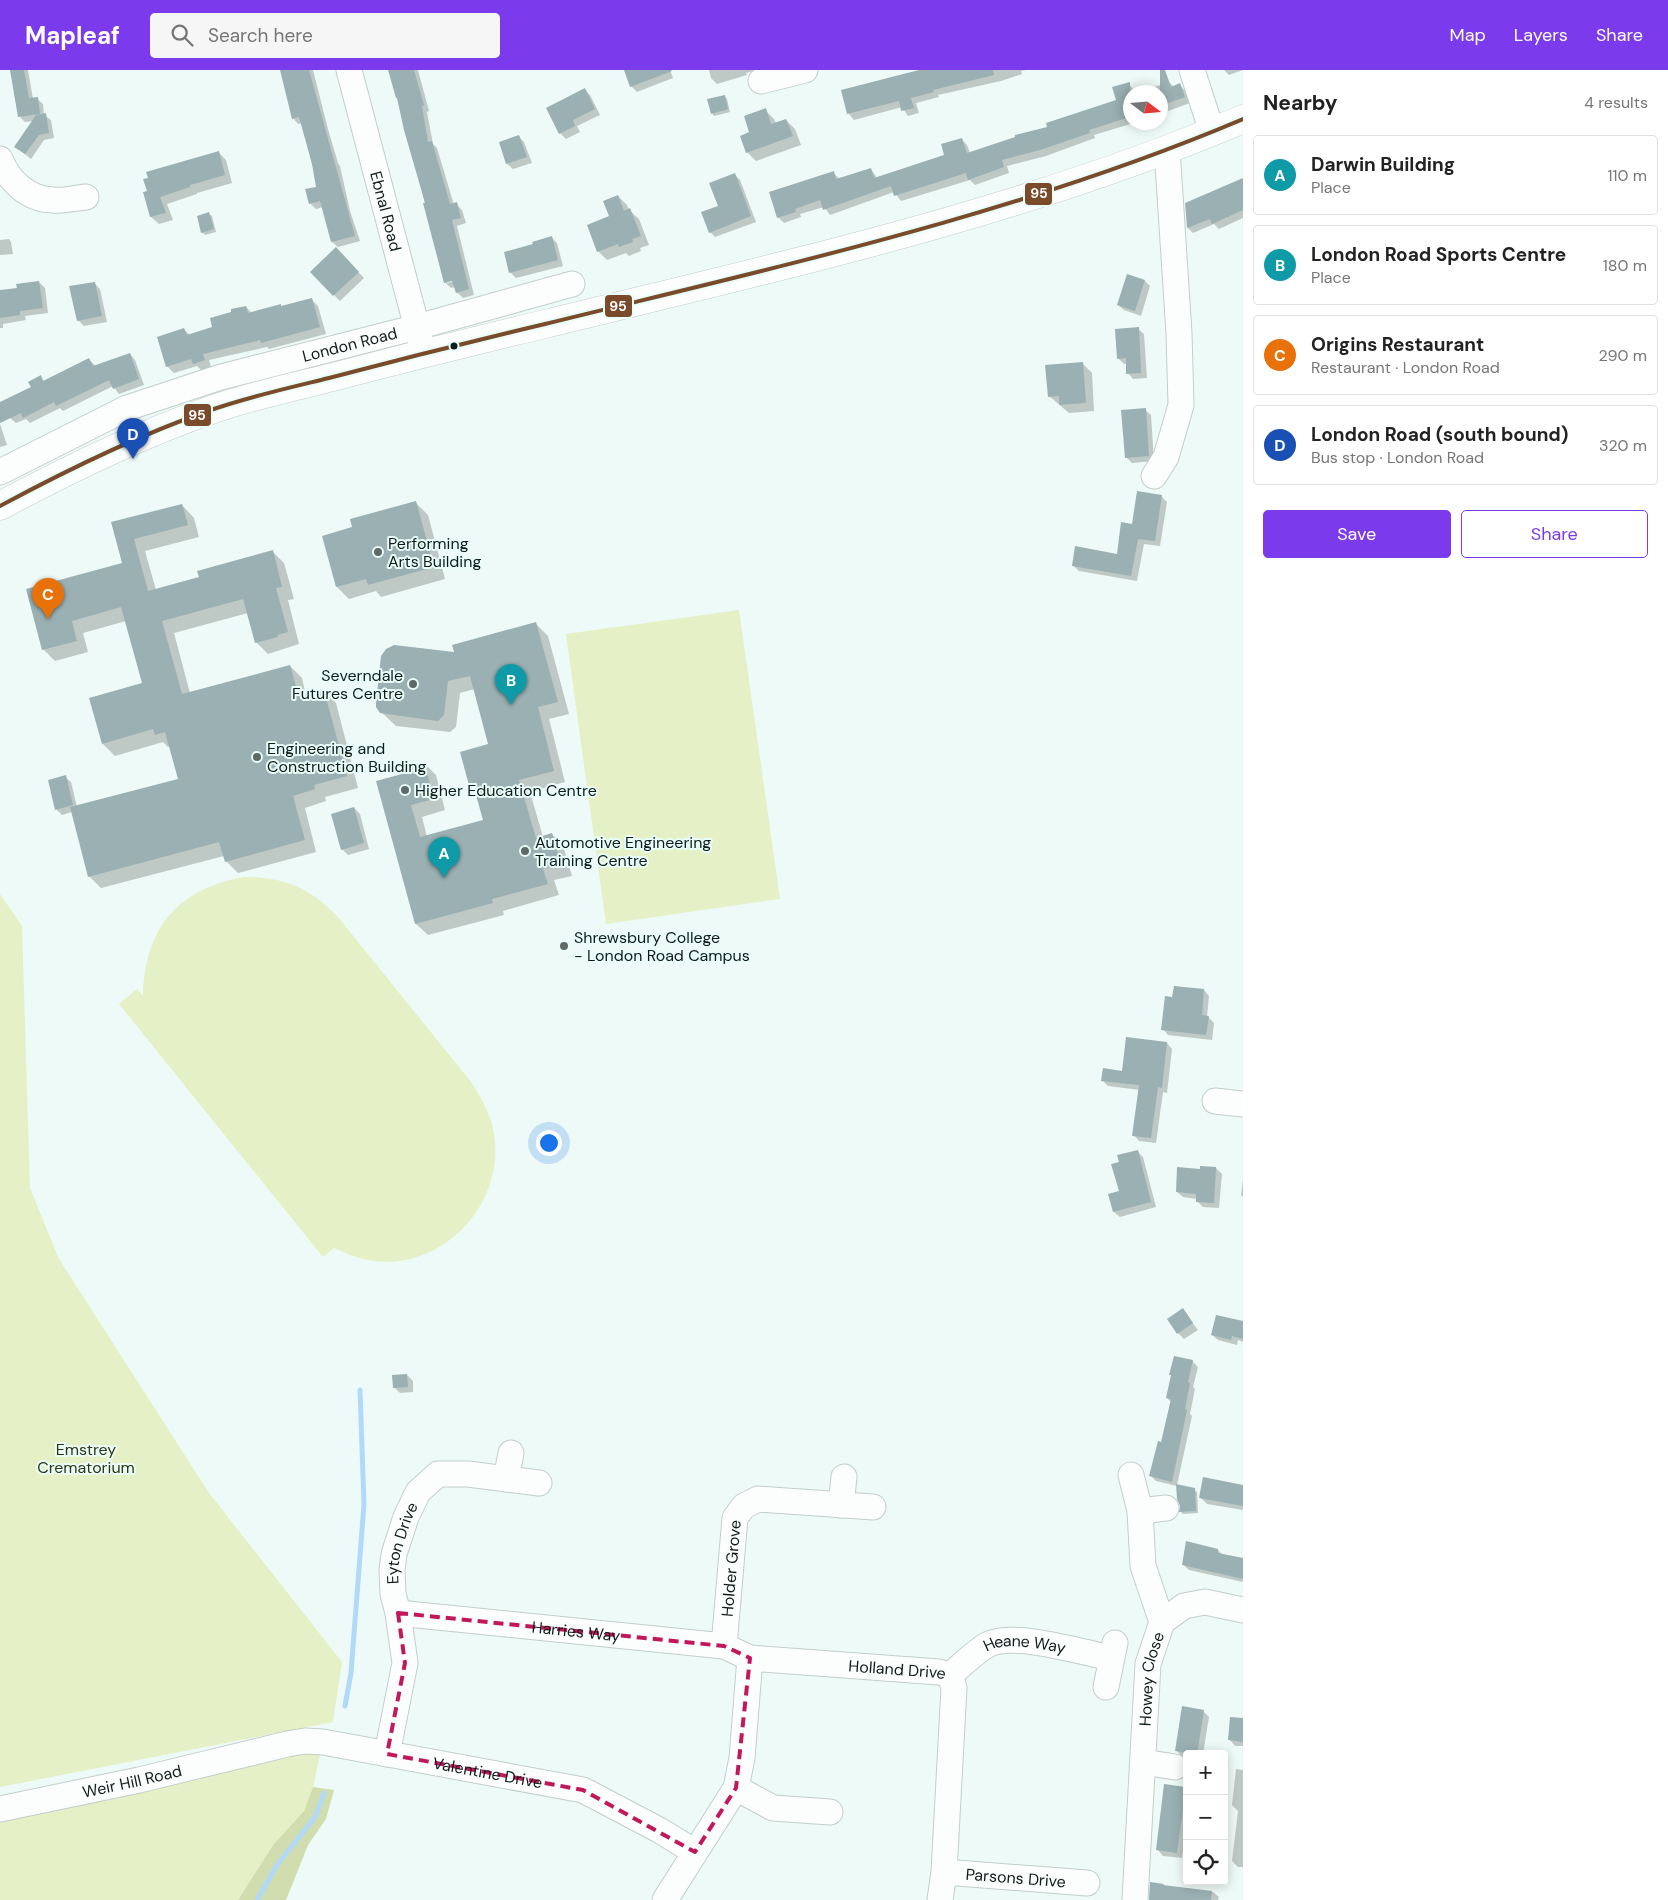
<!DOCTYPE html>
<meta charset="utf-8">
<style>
body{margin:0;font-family:"DM Sans",sans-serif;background:#f6f6f6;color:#222}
.controls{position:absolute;right:15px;bottom:15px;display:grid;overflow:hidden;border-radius:5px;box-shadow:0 2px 12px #0003}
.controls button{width:45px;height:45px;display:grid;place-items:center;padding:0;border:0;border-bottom:1px solid #e0e0e0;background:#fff;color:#222;font:25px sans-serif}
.compass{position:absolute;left:1123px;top:15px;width:45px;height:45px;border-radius:50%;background:#fff;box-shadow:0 2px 12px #0003;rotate:106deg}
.you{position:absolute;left:548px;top:1072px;width:18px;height:18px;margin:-12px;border:4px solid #fff;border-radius:50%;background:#1a73e8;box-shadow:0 0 0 8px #1a73e833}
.badge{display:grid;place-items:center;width:32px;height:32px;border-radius:50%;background:#7c3aed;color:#fff;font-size:16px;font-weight:700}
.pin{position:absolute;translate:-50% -41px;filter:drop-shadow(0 1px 2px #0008)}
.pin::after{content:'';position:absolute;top:26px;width:18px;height:15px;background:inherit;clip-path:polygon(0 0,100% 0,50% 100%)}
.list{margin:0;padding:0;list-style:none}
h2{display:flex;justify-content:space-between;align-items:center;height:65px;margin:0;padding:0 20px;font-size:21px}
h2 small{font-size:16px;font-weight:400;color:#767676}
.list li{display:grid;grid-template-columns:32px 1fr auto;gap:15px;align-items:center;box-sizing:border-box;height:80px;margin:0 10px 10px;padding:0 10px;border:1px solid #e0e0e0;border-radius:5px}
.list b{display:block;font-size:19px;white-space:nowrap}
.list p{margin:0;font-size:16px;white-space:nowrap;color:#767676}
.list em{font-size:16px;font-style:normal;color:#767676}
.actions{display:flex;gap:10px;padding:15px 20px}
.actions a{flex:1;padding:11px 0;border:1px solid #7c3aed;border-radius:5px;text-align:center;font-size:18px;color:#7c3aed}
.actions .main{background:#7c3aed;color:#fff}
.icon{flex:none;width:28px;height:28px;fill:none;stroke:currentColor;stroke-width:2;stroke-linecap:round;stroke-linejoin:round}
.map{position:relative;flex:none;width:1243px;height:1830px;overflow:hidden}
header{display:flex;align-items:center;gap:30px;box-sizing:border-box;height:70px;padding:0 25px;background:#7c3aed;color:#fff}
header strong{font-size:24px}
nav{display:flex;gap:28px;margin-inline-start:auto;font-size:18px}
.search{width:350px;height:45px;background:#f6f6f6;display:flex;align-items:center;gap:12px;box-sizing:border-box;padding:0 18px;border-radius:5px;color:#767676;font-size:19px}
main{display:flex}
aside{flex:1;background:#fff}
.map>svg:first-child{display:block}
.green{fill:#e5f0c6}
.forest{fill:#d1dcaf}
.shadow{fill:#0003;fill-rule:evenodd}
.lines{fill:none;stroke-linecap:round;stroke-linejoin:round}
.stream{stroke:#b2d9f8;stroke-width:5}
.building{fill:#9ab0b2}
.minor-casing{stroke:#c2cecb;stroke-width:27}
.major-casing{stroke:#c2cecb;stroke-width:29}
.minor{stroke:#fcfefe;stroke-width:25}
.major{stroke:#fcfefe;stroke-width:28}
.bus-1-casing{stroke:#eafef9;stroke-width:8}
.bus-1{stroke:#7a4b2a;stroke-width:4}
.marked{fill:none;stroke:#c2185b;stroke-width:4;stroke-dasharray:10 6;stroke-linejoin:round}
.bus-dot{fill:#101c1a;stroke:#eafef9;stroke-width:2}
.poi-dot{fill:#5e6a67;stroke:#eafef9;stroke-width:2}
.labels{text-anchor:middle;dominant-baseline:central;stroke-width:4;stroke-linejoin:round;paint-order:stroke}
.street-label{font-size:16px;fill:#101c1a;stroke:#eafef9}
.poi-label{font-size:16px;fill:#101c1a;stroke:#eafef9;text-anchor:start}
.park-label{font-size:16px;fill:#303411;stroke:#eafef9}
.line-badge{stroke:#eafef9;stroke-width:2}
.badge-label{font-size:14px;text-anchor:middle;font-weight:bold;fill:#fff}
</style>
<header>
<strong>Mapleaf</strong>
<div class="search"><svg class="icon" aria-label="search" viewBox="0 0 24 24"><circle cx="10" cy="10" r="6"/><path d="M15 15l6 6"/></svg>Search here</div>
<nav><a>Map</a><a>Layers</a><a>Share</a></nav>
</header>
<main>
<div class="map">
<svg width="1243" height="1830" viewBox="0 0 1243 1830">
<rect width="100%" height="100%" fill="#eefaf7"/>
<g class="green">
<path d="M739,540L780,829L606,854L566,564Z"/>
<path d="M243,807C284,807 309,817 338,847L471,1012C483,1030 493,1049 495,1071C501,1138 442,1199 374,1191C359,1189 347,1184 334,1178L323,1187L119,934L137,919L143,926C145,859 176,820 243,807Z"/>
<path d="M0,824L22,856L30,1118L59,1189L209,1423L342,1592L333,1652L0,1717Z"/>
<path d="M304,1683L320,1685L313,1717L304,1741L273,1775L238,1830H0V1748Z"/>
</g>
<path class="forest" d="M313,1717L334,1720L326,1749L308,1775L286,1830H238L273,1775L304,1741Z"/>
<g class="shadow">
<path d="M12,0H28L33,29H37L43,34L44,45L51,50L54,68L44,70L31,89L15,76L33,51L25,52L20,47Z"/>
<path d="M282,0H313L328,59L338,93L340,96L350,141L360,171L338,177L332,172L323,137L316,139L310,133L318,118L302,53L298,54L293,48Z"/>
<path d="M389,0H418L429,41L427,42L433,74L437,78L454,135L456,134L462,140L466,153L457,156L474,225L463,228L457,222L455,217L451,218L445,212L399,30ZM459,210L447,213V211Z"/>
<path d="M627,0H670L673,8L637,22L631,16Z"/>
<path d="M709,0H757L746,3L747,5L717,14L711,8Z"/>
<path d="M925,0H1026L1021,1L1022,4L1001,11L938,25L939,27L916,33L919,43L908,46L902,37L854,50L849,44L843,21Z"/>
<path d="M1224,0H1243L1229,5Z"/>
<path d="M1169,12L1174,17L1180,15L1185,21L1190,33L1160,44V22H1140Z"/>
<path d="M1129,14L1135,22H1130V52H1137L1094,65L1095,68L1046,86L1007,96L1009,103L975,115L970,110L901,131L894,122L830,145L824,137L800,144L801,147L784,153L778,147L833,103L840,109L871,99L877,108L946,86L961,69L967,75L970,83L1049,58L1118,30Z"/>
<path d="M585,20L590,25L600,45L577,56L580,62L566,69L560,63L548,38Z"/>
<path d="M724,26L727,29L730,42L714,46L712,43Z"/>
<path d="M765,40L774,49L776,54L786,50L795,59L801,75L756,91L747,82L751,63Z"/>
<path d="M519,67L524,72L532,93L513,99L507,94L500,73Z"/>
<path d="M218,82L226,90L232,113L197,123V124L167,134L173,150L159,154L151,147L144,123Z"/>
<path d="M735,105L740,110L756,152L715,167L710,162L720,137Z"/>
<path d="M1243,111V148L1219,159L1214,154L1193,163L1188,158L1186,134Z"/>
<path d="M618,126L627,135L629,140L639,149L649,175L640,178L641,181L629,186L626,183L607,190L598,181Z"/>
<path d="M209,144L212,146L216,162L205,165L202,162Z"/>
<path d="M552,168L557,173L563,196L516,208L511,203L505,183L534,175Z"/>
<path d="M9,169L11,172L13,184L0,185V170Z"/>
<path d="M336,179L364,208L340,231L311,202Z"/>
<path d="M1145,211L1150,216L1141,246L1124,240L1118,235Z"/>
<path d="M39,212L45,218L48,243L25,246L26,250L3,254V258H0V222L18,219Z"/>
<path d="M94,213L100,219L107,252L84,256L78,250Z"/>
<path d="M311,229L318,236L326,264L269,279L267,277L209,290L211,297L201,300L197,296L174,303L167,296L184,260L190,265L213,258L233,243L246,237L252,243L282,237Z"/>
<path d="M1138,259L1144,264L1147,308L1133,309L1128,303L1127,294H1124L1118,288Z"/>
<path d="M130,284L135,290L144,315L119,324L113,316L63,341L60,338L30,353L26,349L16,353L10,348L40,307L45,312L89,290L96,296Z"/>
<path d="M1083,294L1092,303L1094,341L1069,343L1049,326Z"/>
<path d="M1145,340L1151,345L1154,391L1132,393L1126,387Z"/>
<path d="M0,354L7,375L0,377Z"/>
<path d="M1161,426L1167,432L1160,476L1144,474L1137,511L1079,501L1073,495L1118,485L1133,455Z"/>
<path d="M416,433L428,445L445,509L381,527L376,521L349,529L337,517L324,467L354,458Z"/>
<path d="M182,435L194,448L199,467L145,481L156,520L200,508L272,481L284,493L294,529L288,530L299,574L268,584L256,572L248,543L174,563L190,623L290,596L302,608L306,626L324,621L336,633L358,718L325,727L326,731L305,738L316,782L238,803L226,791L224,786L101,818L89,806L72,742L62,745L56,739L65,707L71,712L77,737L179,709L170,676L168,677L163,672L115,686L103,674L91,629L143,614L126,551L83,563L88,582L55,591L43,579L124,494L113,453Z"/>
<path d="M536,554L548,566L569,644L549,649L565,712L530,722L543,767L552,764L563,776L572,806L554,810L559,825L503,841L504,845L428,865L416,854L403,705L424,693L436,705L445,740L422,747L427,767L485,751L477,724L472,718L490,675L475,619L460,623L456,657L450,662L396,656L379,640L456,584Z"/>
<path d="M354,738L360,744L369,779L348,785L342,779Z"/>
<path d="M1204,920L1209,926L1207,946L1214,953L1212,970L1168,965L1163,959L1173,928Z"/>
<path d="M1167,973L1172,979L1167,1023L1163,1022L1156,1073L1139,1071L1134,1065L1140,1020L1108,1016L1102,1010L1124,1002Z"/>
<path d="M1137,1081L1143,1087L1156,1137L1120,1147L1114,1142L1120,1122L1121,1092Z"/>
<path d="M1216,1098L1222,1104L1219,1138L1203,1137L1197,1131V1129L1183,1127L1177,1122L1201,1100Z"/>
<path d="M1243,1110V1127L1241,1125Z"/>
<path d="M1183,1240L1198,1260L1184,1269L1178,1263Z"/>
<path d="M1217,1247L1243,1253V1272L1238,1270L1237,1275L1218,1270L1212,1265Z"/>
<path d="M1192,1291L1198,1297L1193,1317L1195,1319L1190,1344L1192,1346L1177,1415L1194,1420L1197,1422L1198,1443L1183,1444L1181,1442V1436L1177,1416L1156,1411L1151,1406L1162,1374L1171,1332L1167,1328L1172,1306L1170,1304Z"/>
<path d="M407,1305L413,1311V1322L400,1323L394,1317Z"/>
<path d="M1204,1409L1243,1416V1440L1207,1434L1201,1428Z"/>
<path d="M1218,1480L1223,1485L1243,1489V1512L1189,1500L1183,1494Z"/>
<path d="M1203,1641L1209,1647L1203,1684H1187V1687H1182L1177,1681Z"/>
<path d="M1232,1648L1243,1649V1676H1235L1230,1670Z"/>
<path d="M1236,1699L1243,1700V1797H1238L1232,1791L1238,1741L1232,1735Z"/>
<path d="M1185,1718L1187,1720V1754L1182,1788L1163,1786L1158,1780Z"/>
<path d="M1163,1815L1165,1817L1213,1822L1219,1827L1218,1830H1150Z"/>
</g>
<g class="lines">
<g class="stream">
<path d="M345,1636L351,1603L364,1434L360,1320"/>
<path d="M257,1830L277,1795L315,1747L324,1723"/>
</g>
</g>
<g class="building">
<path d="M10,0H24L29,28L38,27L40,44L18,47Z"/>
<path d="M280,0H309L355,166L331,172L320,131L309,134L305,119L316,117L312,94L299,47L292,49Z"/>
<path d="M388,0H414L424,35L422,36L428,72L432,71L450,134L457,132L461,148L452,150L469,219L456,223L452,211L444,213L423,133H425L404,60L397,28H396Z"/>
<path d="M624,0H671L672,1L630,17Z"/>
<path d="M919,0H993L994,5L933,20L934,22L911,28L914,38L901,41L899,31L847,44L841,20Z"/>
<path d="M1160,0H1165L1171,17L1180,13L1185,27L1160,36Z"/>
<path d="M1130,12V47L1089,60L1090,63L1040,80L1002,90L1004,97L968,110L966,103L894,126L891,116L823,140L820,130L795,139L796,142L777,148L769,122L834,101L836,109L871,98L874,108L944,85L941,74L962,68L967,83L1015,67V65L1047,57L1046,53L1116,30L1112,17Z"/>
<path d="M585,18L595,39L573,50L575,56L559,64L546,38Z"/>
<path d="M725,25L728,39L711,44L707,29Z"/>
<path d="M766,38L771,54L786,49L793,66L746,83L740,66L749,62L744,46Z"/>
<path d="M46,43L49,63L39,65L25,84L14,77L36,45Z"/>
<path d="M519,65L527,87L506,94L499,72Z"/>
<path d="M219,81L225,105L190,115V117L160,127L166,143L150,147L143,122L147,121L143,109L148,108L146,102Z"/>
<path d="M735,103L751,146L709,163L701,142L718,136L709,113Z"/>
<path d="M1243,108V140L1212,154L1210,149L1187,158L1185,133Z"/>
<path d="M618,125L624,141L630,138L641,166L632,169L633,172L619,177L618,174L597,182L587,155L609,146L603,131Z"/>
<path d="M209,142L214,159L201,163L197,146Z"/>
<path d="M552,166L558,190L509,203L504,182L533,174L532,172Z"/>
<path d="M336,177L359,202L333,226L310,202Z"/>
<path d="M1127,204L1145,210L1135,241L1117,235Z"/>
<path d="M39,211L43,238L20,241V245L0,248V220L17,218L16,214Z"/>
<path d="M95,212L102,246L77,251L69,216Z"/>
<path d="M312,228L320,257L261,273L260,270L203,284L205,290L193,294L191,289L166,297L157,267L184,258L187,265L212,257L210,248L231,242V239L246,236L248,243L281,234V236Z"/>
<path d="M1139,257L1141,303L1126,304V288L1117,289L1115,259Z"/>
<path d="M130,283L139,309L113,319L109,310L56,336L54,332L23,348L21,343L0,353V332L31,317L28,312L41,305L43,311L89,288L93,296Z"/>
<path d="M1083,292L1086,333L1059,335V326L1048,327L1045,295Z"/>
<path d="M1146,338L1149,386L1125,388L1121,340Z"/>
<path d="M1137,421L1162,425L1155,471L1138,469L1131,506L1072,496L1075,476L1117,484L1121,452L1132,454Z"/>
<path d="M416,431L434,497L368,515L366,509L336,517L322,466L352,457L350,449Z"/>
<path d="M182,434L188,455L134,469L148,521L199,507L197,501L273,480L282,517L276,518L288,562L277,565L278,567L255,573L243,529L162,551L182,624L290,595L299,627L324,620L347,706L314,715L315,719L293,726L305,770L225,792L219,772L88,807L70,737L178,709L165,662L155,665L153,659L102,674L89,628L142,613L121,537L72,551L77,571L42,580L26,519L122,493L111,452Z"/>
<path d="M536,552L558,632L538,637L554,701L519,710L536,768L552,763L561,794L543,799L548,814L492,829L493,833L415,854L376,711L402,704L401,698L424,692L434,729L411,735L420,767L483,750L474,718L470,719L460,682L488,674L470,606L448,611L444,645L438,651L380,643L376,637V633L381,586L386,579L394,575L454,582L452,575Z"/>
<path d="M66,705L73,735L55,740L48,710Z"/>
<path d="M354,737L364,773L341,780L331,744Z"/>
<path d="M1174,916L1204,919L1202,945L1209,946L1206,965L1161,960L1165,926L1172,927Z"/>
<path d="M1126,967L1167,972L1162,1018L1158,1017L1151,1068L1132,1066L1139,1015L1101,1011L1103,998L1122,1001Z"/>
<path d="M1138,1080L1151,1132L1113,1142L1108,1124L1119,1121L1111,1094L1119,1092L1117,1085Z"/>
<path d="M1200,1096L1216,1097L1214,1133L1196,1132V1124L1176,1122L1177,1097L1200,1099Z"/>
<path d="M1183,1238L1193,1253L1177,1264L1167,1249Z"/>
<path d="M1216,1245L1243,1251V1269L1232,1266L1231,1270L1211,1265Z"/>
<path d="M1174,1286L1193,1290L1188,1312L1190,1313L1185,1339L1187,1340L1172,1412L1149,1406L1158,1371L1161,1372L1171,1329L1166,1328L1171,1305H1169Z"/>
<path d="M407,1304L408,1317L393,1318L392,1305Z"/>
<path d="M1203,1407L1243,1415V1436L1199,1428Z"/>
<path d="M1176,1414L1195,1418L1196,1441L1179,1442L1180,1436L1177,1429Z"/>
<path d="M1186,1471L1218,1479V1483L1243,1488V1509L1182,1495Z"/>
<path d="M1182,1636L1204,1640L1197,1684L1175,1681Z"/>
<path d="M1230,1647L1243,1648V1672L1228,1670Z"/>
<path d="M1164,1714L1186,1717L1177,1783L1156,1780Z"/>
<path d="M1150,1812L1164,1814L1163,1815L1212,1821L1211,1830H1149Z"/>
</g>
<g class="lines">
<defs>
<g id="minor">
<path id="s1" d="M349,0L421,273"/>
<path d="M1192,0L1212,62"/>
<path d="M761,11L805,0"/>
<path d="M0,89C9,111 28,130 54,130C64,131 75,128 86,127"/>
<path id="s2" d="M0,402L127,338L221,307L417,257L572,214"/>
<path d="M1154,406L1166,387L1181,335L1179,263L1167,79"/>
<path d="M1215,1031L1243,1034"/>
<path d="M1131,1405L1140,1441L1143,1496L1162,1552"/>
<path d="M506,1409L511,1383"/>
<path d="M841,1435L844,1407"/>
<path d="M1140,1441L1166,1438"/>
<path id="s3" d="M398,1543L724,1576L750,1588L762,1589L939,1602L950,1605L954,1618L944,1802L940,1830"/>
<path id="s4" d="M724,1576L735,1448L744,1436L758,1429L873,1437"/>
<path id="s5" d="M950,1605C960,1597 978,1579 989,1574C1016,1562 1081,1582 1111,1588"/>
<path d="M1106,1617L1115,1573"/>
<path id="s6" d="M387,1684L405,1593L398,1543L393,1524L392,1500L394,1484L406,1447L418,1422L438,1404H468L539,1413"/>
<path d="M1143,1692L1175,1697"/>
<path d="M736,1718L773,1738L830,1742"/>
<path id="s7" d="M0,1739L139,1710L287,1674L305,1671L323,1672L583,1720L659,1760L695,1782"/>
<path id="s8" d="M944,1802L1087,1813"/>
<path d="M665,1830L736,1718L742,1688L750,1588"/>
<path id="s9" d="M1135,1830L1148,1594L1162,1552L1184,1536L1205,1532L1243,1540"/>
</g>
<path id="major" d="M0,436C67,400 136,366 208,341C247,327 288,318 329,308C401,289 473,271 545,254C780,196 1019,144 1243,49"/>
</defs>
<use href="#minor" class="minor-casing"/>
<use href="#major" class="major-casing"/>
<use href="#minor" class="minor"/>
<use href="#major" class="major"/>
<defs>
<path id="bus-1" d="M0,436C67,400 136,366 208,341C247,327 288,318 329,308C401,289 473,271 545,254C780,196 1019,144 1243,49"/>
</defs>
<use href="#bus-1" class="bus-1-casing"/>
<use href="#bus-1" class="bus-1"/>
</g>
<path class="marked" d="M398,1543L724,1576L750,1588L736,1718L695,1782L583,1720L387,1684L405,1593Z"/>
<circle class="bus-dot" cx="454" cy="276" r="4.5"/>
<g class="poi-dot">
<circle cx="378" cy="482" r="5"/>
<circle cx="413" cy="614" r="5"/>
<circle cx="257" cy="687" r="5"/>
<circle cx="405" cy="720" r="5"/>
<circle cx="525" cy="781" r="5"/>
<circle cx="564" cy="876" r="5"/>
</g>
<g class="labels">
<g class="street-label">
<text stroke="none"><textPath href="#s1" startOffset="146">Ebnal Road</textPath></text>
<text stroke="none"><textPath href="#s2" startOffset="374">London Road</textPath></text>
<text stroke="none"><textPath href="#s6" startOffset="215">Eyton Drive</textPath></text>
<text stroke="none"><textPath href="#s4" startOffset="78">Holder Grove</textPath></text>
<text stroke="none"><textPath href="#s3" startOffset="179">Harries Way</textPath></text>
<text stroke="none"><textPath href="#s5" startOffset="86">Heane Way</textPath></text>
<text stroke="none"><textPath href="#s3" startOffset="504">Holland Drive</textPath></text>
<text stroke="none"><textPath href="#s9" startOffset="222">Howey Close</textPath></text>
<text stroke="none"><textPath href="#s7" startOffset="498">Valentine Drive</textPath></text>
<text stroke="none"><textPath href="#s7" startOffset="135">Weir Hill Road</textPath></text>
<text stroke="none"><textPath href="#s8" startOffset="72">Parsons Drive</textPath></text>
</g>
<g class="poi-label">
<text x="388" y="473">Performing<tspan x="388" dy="18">Arts Building</tspan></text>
<text x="403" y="605" text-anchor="end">Severndale<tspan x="403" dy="18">Futures Centre</tspan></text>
<text x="267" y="678">Engineering and<tspan x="267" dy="18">Construction Building</tspan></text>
<text x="415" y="720">Higher Education Centre</text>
<text x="535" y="772">Automotive Engineering<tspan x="535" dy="18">Training Centre</tspan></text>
<text x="574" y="867">Shrewsbury College<tspan x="574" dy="18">- London Road Campus</tspan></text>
</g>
<g class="park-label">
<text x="86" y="1379">Emstrey<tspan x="86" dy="18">Crematorium</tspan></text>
</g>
</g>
<g class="line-badge">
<rect x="1024" y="112" width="29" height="24" rx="5" fill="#7a4b2a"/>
<rect x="604" y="224" width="29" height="24" rx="5" fill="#7a4b2a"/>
<rect x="183" y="333" width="29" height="24" rx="5" fill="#7a4b2a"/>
</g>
<g class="badge-label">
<text x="1039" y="128">95</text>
<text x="618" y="241">95</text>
<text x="197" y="350">95</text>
</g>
</svg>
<div class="controls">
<button>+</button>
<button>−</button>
<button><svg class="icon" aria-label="locate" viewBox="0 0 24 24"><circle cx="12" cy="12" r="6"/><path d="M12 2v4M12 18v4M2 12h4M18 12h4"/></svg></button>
</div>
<svg class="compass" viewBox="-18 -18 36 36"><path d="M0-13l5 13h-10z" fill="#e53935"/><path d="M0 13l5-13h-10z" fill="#767676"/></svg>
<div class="you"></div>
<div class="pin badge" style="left:444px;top:808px;background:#0f9aa8">A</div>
<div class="pin badge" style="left:511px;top:635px;background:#0f9aa8">B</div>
<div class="pin badge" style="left:48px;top:549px;background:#e8710a">C</div>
<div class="pin badge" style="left:133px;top:389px;background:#1a4fb4">D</div>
</div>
<aside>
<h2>Nearby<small>4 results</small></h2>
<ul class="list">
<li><span class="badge" style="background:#0f9aa8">A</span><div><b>Darwin Building</b><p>Place</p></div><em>110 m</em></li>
<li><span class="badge" style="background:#0f9aa8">B</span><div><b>London Road Sports Centre</b><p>Place</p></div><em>180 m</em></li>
<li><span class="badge" style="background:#e8710a">C</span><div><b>Origins Restaurant</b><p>Restaurant · London Road</p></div><em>290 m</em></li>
<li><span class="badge" style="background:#1a4fb4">D</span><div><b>London Road (south bound)</b><p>Bus stop · London Road</p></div><em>320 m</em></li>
</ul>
<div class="actions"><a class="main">Save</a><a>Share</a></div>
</aside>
</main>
